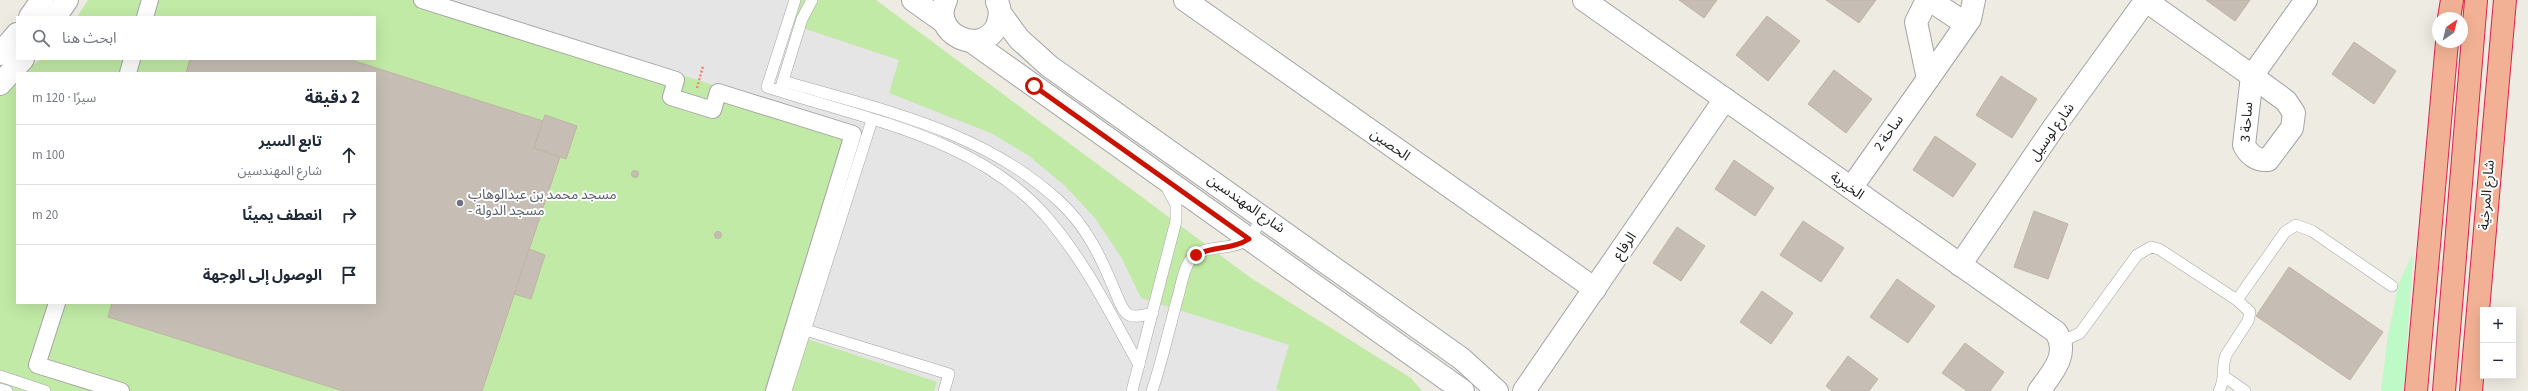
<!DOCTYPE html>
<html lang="ar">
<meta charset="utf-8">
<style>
body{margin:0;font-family:"Source Sans 3","Noto Sans Arabic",sans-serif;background:#f2f2f3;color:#1f2937;direction:rtl}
.controls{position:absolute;right:12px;bottom:12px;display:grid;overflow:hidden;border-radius:0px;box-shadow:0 4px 16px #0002}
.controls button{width:36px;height:36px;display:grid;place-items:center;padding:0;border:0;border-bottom:1px solid #e0e1e3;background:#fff;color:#1f2937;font:20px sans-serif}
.compass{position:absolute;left:2432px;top:12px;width:36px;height:36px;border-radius:50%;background:#fff;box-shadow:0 4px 16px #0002;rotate:35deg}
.stop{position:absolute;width:12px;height:12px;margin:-9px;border:3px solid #c91200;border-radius:50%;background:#fff}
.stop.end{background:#c91200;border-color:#fff;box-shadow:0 1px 4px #0008}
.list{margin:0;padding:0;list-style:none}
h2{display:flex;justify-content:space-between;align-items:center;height:52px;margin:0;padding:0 16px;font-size:17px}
h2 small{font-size:13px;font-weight:400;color:#747a83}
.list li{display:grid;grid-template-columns:26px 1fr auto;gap:12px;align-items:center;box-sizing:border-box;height:60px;padding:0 16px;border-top:1px solid #e0e1e3}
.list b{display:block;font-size:15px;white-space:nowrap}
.list p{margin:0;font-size:13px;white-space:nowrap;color:#747a83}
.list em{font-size:13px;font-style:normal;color:#747a83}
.icon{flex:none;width:22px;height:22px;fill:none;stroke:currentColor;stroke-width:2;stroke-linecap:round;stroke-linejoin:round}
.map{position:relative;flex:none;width:2528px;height:391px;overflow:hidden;direction:ltr}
.search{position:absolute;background:#fff;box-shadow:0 4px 16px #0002;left:16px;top:16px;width:360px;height:44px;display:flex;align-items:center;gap:10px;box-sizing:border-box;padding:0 14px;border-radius:0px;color:#747a83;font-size:15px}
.panel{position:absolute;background:#fff;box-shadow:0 4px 16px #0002;left:16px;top:72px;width:360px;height:232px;border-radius:0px;direction:rtl}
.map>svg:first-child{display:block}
.grass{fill:#c1eaa6}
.park{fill:#bdfac7}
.parking{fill:#e5e5e5}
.building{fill:#c6beb5;stroke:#c0b3a4}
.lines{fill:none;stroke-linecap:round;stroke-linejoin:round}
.service-casing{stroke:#a4a4a4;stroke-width:12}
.pedestrian-casing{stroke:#a4a4a4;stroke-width:18}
.minor-casing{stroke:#a4a4a4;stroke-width:24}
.tertiary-casing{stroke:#a4a4a4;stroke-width:24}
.trunk-casing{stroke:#db204f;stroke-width:24}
.path{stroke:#fc8265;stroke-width:2.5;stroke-dasharray:2 2;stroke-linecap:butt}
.service{stroke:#fff;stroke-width:11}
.pedestrian{stroke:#fff;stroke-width:16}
.minor{stroke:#fff;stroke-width:22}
.tertiary{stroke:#fff;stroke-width:22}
.trunk{stroke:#f2b194;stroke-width:22}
.route{stroke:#c91200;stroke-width:5}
.worship-dot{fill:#6b7280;stroke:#fff;stroke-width:1.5}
.labels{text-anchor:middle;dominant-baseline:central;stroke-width:4;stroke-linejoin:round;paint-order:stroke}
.street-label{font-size:14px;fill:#1d1d1d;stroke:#fff}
.worship-label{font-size:14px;fill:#5b616d;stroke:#fff;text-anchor:start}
</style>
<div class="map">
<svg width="2528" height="391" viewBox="0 0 2528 391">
<rect width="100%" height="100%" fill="#eeebe2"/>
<path class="grass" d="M88,0H876L1251,278L1411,378L1422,391H0V92L17,78V303H375V73H23L41,59H375V17H77Z"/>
<path class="park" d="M2413,253L2404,391H2381L2388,335L2399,283Z"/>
<path class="parking" d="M444,0H791L785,22L899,60L889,93L993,134L1029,156L1064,185L1095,218L1121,257L1141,298L1289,345L1276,389L1281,391H934L937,382L807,339L869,134Z"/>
<g class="building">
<path d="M1679,0H1717L1704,18Z"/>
<path d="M1826,0H1876L1859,23Z"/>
<path d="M2206,0H2250L2235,21Z"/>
<path d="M1767,16L1800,41L1768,81L1736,55Z"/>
<path d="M2354,42L2396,71L2374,104L2332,74Z"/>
<path d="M190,59H348L543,121L534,148L560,157L482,391H343L108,317L112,303H375V73H186Z"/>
<path d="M1834,70L1872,99L1846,133L1808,104Z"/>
<path d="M2001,76L2037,99L2012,138L1976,115Z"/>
<path d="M545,115L577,126L566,159L534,148Z"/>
<path d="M1935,136L1976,164L1953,197L1913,170Z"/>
<path d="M1734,160L1774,188L1755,216L1715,189Z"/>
<circle cx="635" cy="174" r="3.5"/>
<path d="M2034,211L2068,224L2048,279L2014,267Z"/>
<path d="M1803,221L1844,248L1821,282L1780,255Z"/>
<path d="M1677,227L1705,246L1681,281L1653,263Z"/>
<circle cx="718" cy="235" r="3.5"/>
<path d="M529,249L545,255L531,299L514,294Z"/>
<path d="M2289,267L2383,332L2350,380L2256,316Z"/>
<path d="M1897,279L1935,306L1908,343L1870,317Z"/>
<path d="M1762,291L1793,313L1771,344L1740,322Z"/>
<path d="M1965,343L2004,372L1990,391H1967L1942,373Z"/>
<path d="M1848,356L1878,379L1869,391H1832L1826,386Z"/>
</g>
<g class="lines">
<defs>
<g id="service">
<path d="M795,0L767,87C863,119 982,138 1050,221C1087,265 1111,315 1139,365"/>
<path d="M783,81C881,110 983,130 1060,202C1086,226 1101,257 1114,289C1118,297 1121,310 1129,315C1137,318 1145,315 1153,313"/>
<path d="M781,87L802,19L812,0"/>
<path d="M2237,300L2285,232L2296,225L2312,231L2392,286"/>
<path d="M806,330L949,374L944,391"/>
<path d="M2060,339H2067L2080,333L2137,255L2151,247L2159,249L2237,300L2250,312L2248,321L2226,355C2221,368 2226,379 2219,391"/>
<path d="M0,376L45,391"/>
<path d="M2225,377L2245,391"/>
<path d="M0,389L7,391"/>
<path d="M786,391L872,120"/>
<path d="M1132,391L1176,221V205L1166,186"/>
<path d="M1152,391C1162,361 1169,330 1177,300C1181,288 1182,273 1189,262C1208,234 1250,265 1261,214"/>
</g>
<g id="pedestrian">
<path d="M422,0L676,80L671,97L713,110L718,92L853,134L774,391"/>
<path d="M145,17L150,0"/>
<path d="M128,73L132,59"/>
<path d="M57,303L37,365L121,391"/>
</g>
<g id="minor">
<path d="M1185,0L1595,289"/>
<path d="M1584,0L2056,332C2070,354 2052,373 2039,391"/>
<path d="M1927,0L1916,22L1928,79L1970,19L1974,0"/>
<path d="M1930,0L1966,24"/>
<path d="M2145,0L2252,76L2306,0"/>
<path d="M30,17L42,0"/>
<path d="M55,17L67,0"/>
<path d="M0,54L17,34"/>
<path d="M2252,76L2286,101L2294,113L2292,128L2268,160C2257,161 2249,155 2244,145Z"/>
<path d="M0,84L23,59"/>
<path d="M1851,188L1928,79"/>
<path d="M1960,265L2054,127L2146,0"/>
<path d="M1524,391L1725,99"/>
</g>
<g id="tertiary">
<path d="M913,0L944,22"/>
<path d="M946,0C929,33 981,58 997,26C1000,18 1001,9 997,2"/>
<path d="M1000,13L1019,39L1049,66L1462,359L1497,391"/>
<path d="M971,41L1463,391"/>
</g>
<g id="trunk">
<path d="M2449,18L2452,0"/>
<path d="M2416,391L2447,42"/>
<path d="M2444,391L2476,0"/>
<path d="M2471,391L2505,0"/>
</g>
</defs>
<use href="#service" class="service-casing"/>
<use href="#pedestrian" class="pedestrian-casing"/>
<use href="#minor" class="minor-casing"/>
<use href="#tertiary" class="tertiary-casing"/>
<use href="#trunk" class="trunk-casing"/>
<path class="path" d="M697,88L703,66"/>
<use href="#service" class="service"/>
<use href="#pedestrian" class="pedestrian"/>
<use href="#minor" class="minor"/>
<use href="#tertiary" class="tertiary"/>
<use href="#trunk" class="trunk"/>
</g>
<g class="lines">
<path class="route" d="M1034,86L1249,239C1232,250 1212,246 1196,255"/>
</g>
<circle class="worship-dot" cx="460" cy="203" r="4"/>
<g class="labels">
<g class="street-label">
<text transform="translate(2247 122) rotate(-86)">ساحة 3</text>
<text transform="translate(2052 132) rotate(-55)">شارع لوسيل</text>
<text transform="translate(1889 133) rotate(-55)">ساحة 2</text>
<text transform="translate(1390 145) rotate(35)">الحصين</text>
<text transform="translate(1847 186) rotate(35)">الخيرية</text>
<text transform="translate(2487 195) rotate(-85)">شارع المرخية</text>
<text transform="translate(1246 204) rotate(35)">شارع المهندسين</text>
<text transform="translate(1625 246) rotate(-56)">الرفاع</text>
</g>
<g class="worship-label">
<text x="468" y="195">مسجد محمد بن عبدالوهاب<tspan x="468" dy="16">- مسجد الدولة</tspan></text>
</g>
</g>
</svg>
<div class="controls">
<button>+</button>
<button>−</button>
</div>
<svg class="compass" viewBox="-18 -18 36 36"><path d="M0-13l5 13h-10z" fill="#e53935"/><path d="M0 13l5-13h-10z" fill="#747a83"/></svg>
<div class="stop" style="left:1034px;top:86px"></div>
<div class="stop end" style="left:1196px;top:255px"></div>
<div class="search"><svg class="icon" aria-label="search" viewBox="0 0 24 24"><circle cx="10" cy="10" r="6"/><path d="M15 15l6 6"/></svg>ابحث هنا</div>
<section class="panel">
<h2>2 دقيقة<small>سيرًا · 120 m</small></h2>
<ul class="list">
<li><svg class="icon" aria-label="ahead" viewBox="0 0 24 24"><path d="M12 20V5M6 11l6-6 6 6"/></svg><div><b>تابع السير</b><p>شارع المهندسين</p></div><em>100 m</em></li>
<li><svg class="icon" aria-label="right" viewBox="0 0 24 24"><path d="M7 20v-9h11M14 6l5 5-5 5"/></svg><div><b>انعطف يمينًا</b></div><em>20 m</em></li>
<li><svg class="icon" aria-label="arrive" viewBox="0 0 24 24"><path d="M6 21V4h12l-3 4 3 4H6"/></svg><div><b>الوصول إلى الوجهة</b></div></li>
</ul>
</section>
</div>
